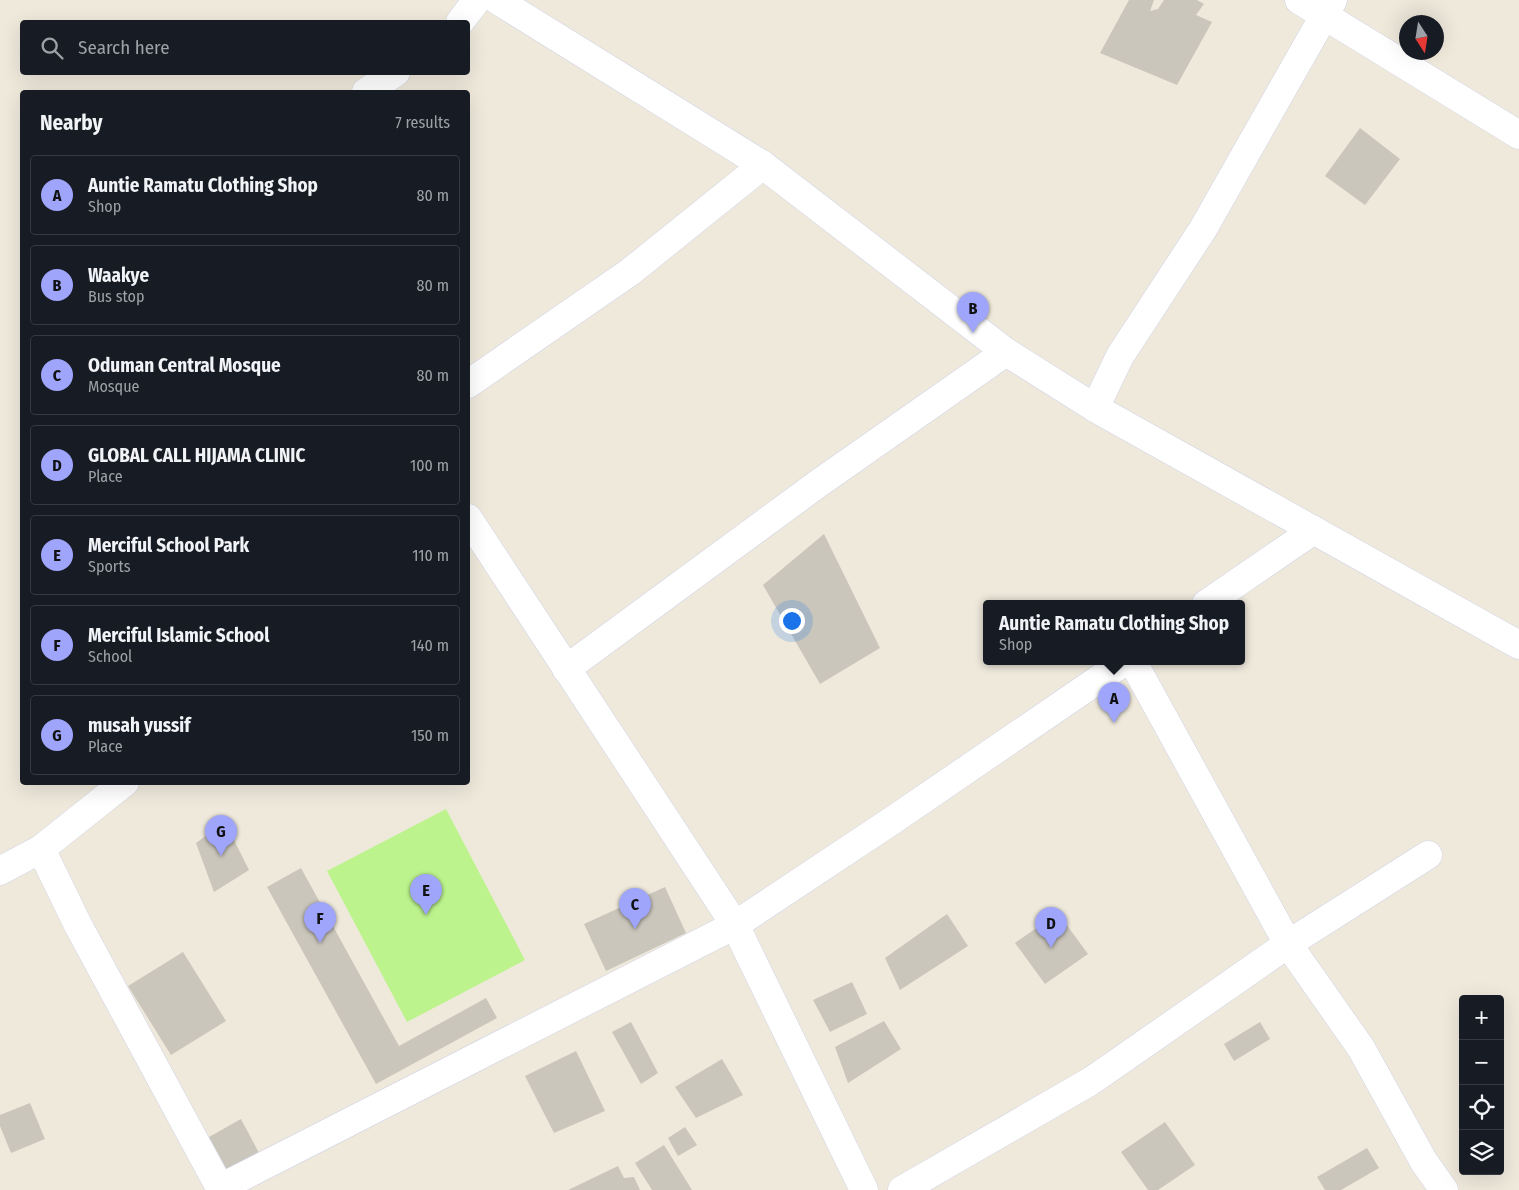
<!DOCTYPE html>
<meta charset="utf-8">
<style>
body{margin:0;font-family:"Fira Sans Condensed",sans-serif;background:#242831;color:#f1f3f6}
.controls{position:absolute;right:15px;bottom:15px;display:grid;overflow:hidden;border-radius:5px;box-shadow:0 5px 20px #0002}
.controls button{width:45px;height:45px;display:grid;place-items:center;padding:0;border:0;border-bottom:1px solid #363941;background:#171b24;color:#f1f3f6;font:25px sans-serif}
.compass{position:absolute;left:1399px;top:15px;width:45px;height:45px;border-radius:50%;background:#171b24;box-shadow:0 5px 20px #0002;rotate:168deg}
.you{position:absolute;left:791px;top:620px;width:18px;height:18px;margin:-12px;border:4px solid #fff;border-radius:50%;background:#1a73e8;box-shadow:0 0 0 8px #1a73e833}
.badge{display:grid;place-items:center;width:32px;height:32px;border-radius:50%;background:#9ea5fa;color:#111;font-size:16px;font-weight:700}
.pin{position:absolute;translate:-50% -41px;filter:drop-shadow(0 1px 2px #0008)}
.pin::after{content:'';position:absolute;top:26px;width:18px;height:15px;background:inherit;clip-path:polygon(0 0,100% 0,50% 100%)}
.popup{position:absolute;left:983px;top:600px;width:262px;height:65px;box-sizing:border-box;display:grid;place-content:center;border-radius:5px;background:#171b24;filter:drop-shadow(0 1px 4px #0005);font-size:16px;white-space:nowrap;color:#9ea1a6}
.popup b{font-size:19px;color:#f1f3f6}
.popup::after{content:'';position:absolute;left:50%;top:100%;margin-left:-10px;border:10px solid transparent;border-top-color:#171b24}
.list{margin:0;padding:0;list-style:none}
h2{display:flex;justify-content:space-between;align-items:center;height:65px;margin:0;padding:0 20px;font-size:21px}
h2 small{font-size:16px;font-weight:400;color:#9ea1a6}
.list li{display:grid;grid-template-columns:32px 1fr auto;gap:15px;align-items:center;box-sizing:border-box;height:80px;margin:0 10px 10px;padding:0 10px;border:1px solid #363941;border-radius:5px}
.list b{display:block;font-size:19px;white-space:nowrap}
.list p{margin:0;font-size:16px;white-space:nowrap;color:#9ea1a6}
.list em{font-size:16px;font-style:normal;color:#9ea1a6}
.icon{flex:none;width:28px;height:28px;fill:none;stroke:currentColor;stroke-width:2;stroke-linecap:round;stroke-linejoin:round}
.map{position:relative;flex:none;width:1519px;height:1190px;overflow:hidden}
.search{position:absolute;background:#171b24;box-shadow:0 5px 20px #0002;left:20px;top:20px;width:450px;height:55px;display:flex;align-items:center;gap:12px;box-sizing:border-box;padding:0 18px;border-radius:5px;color:#9ea1a6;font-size:19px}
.panel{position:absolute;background:#171b24;box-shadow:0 5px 20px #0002;left:20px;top:90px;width:450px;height:695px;border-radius:5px}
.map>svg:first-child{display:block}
.pitch{fill:#bcf38d}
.building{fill:#cac6bc}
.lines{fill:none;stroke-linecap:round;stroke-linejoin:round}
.minor-casing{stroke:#d1d3e6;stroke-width:29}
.minor{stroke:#fff;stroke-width:28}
</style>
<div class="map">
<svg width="1519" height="1190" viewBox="0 0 1519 1190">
<rect width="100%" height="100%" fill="#efe9dc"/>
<path class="pitch" d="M446,809L525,960L407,1022L327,871Z"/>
<g class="building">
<path d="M1129,0H1154L1150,11L1158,9L1164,0H1197L1204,4L1196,15L1212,22L1177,85L1100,53Z"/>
<path d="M1360,128L1400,159L1365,205L1325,176Z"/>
<path d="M824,534L880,648L820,684L763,585Z"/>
<path d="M225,822L249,870L214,892L196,843Z"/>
<path d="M301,868L399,1046L486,998L497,1018L376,1084L267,887Z"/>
<path d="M665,887L686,933L606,971L584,924Z"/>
<path d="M1058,913L1088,954L1045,984L1015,943Z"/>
<path d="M947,914L968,946L900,990L885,958Z"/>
<path d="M183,952L226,1021L171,1055L128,986Z"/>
<path d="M852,982L867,1014L830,1032L813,1000Z"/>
<path d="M884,1021L901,1049L848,1083L835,1047Z"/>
<path d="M631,1022L658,1073L641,1084L612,1032Z"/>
<path d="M1260,1022L1270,1039L1234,1061L1224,1044Z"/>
<path d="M576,1051L605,1111L554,1133L525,1076Z"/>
<path d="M722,1059L743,1095L696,1118L675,1087Z"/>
<path d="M30,1103L45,1139L11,1153L0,1126V1115Z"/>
<path d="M241,1119L259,1153L227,1170L209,1137Z"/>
<path d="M1165,1122L1195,1165L1158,1190H1148L1121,1152Z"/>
<path d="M685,1127L697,1145L678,1156L668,1138Z"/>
<path d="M664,1145L692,1190H652L635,1163Z"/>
<path d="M1367,1148L1379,1168L1341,1190H1325L1317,1177Z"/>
<path d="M618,1166L624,1178L634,1177L640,1190H568Z"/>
</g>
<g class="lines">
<defs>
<g id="minor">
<path d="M497,0L763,165L1006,352L1095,408L1519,645"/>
<path d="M1299,0L1519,135"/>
<path d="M460,22L477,0"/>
<path d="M366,92L396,72"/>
<path d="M468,384L630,272L763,165"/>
<path d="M1095,408L1120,356L1203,229L1333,0"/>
<path d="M1206,604L1314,530"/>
<path d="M1133,662L1288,944L1361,1048L1424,1162L1444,1190"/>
<path d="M566,669L819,483L1006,352"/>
<path d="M125,782L41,849L78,925L220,1188L735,925L468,518"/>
<path d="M0,871L41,849"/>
<path d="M864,1190L735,925L893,820L1124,662"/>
<path d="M902,1190L1091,1081L1288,944L1428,855"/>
</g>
</defs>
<use href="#minor" class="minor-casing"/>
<use href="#minor" class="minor"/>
</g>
</svg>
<div class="controls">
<button>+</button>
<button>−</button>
<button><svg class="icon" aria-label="locate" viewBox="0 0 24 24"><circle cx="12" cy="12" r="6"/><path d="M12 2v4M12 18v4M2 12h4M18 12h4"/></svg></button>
<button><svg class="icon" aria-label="layers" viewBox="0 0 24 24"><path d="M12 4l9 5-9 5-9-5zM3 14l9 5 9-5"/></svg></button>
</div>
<svg class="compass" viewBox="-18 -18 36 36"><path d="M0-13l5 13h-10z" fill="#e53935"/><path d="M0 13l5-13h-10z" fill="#9ea1a6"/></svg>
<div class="you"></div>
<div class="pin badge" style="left:1114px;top:723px">A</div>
<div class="popup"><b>Auntie Ramatu Clothing Shop</b>Shop</div>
<div class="pin badge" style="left:973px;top:333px">B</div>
<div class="pin badge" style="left:635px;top:929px">C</div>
<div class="pin badge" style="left:1051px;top:948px">D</div>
<div class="pin badge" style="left:426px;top:915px">E</div>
<div class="pin badge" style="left:320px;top:943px">F</div>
<div class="pin badge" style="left:221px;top:856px">G</div>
<div class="search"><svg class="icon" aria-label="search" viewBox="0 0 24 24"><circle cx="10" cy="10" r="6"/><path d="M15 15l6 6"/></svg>Search here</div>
<section class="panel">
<h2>Nearby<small>7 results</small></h2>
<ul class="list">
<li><span class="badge">A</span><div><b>Auntie Ramatu Clothing Shop</b><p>Shop</p></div><em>80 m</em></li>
<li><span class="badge">B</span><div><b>Waakye</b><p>Bus stop</p></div><em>80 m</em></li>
<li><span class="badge">C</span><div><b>Oduman Central Mosque</b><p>Mosque</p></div><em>80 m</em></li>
<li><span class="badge">D</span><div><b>GLOBAL CALL HIJAMA CLINIC</b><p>Place</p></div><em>100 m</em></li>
<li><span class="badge">E</span><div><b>Merciful School Park</b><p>Sports</p></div><em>110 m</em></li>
<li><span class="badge">F</span><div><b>Merciful Islamic School</b><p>School</p></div><em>140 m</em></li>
<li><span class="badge">G</span><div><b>musah yussif</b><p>Place</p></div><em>150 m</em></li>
</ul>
</section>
</div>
